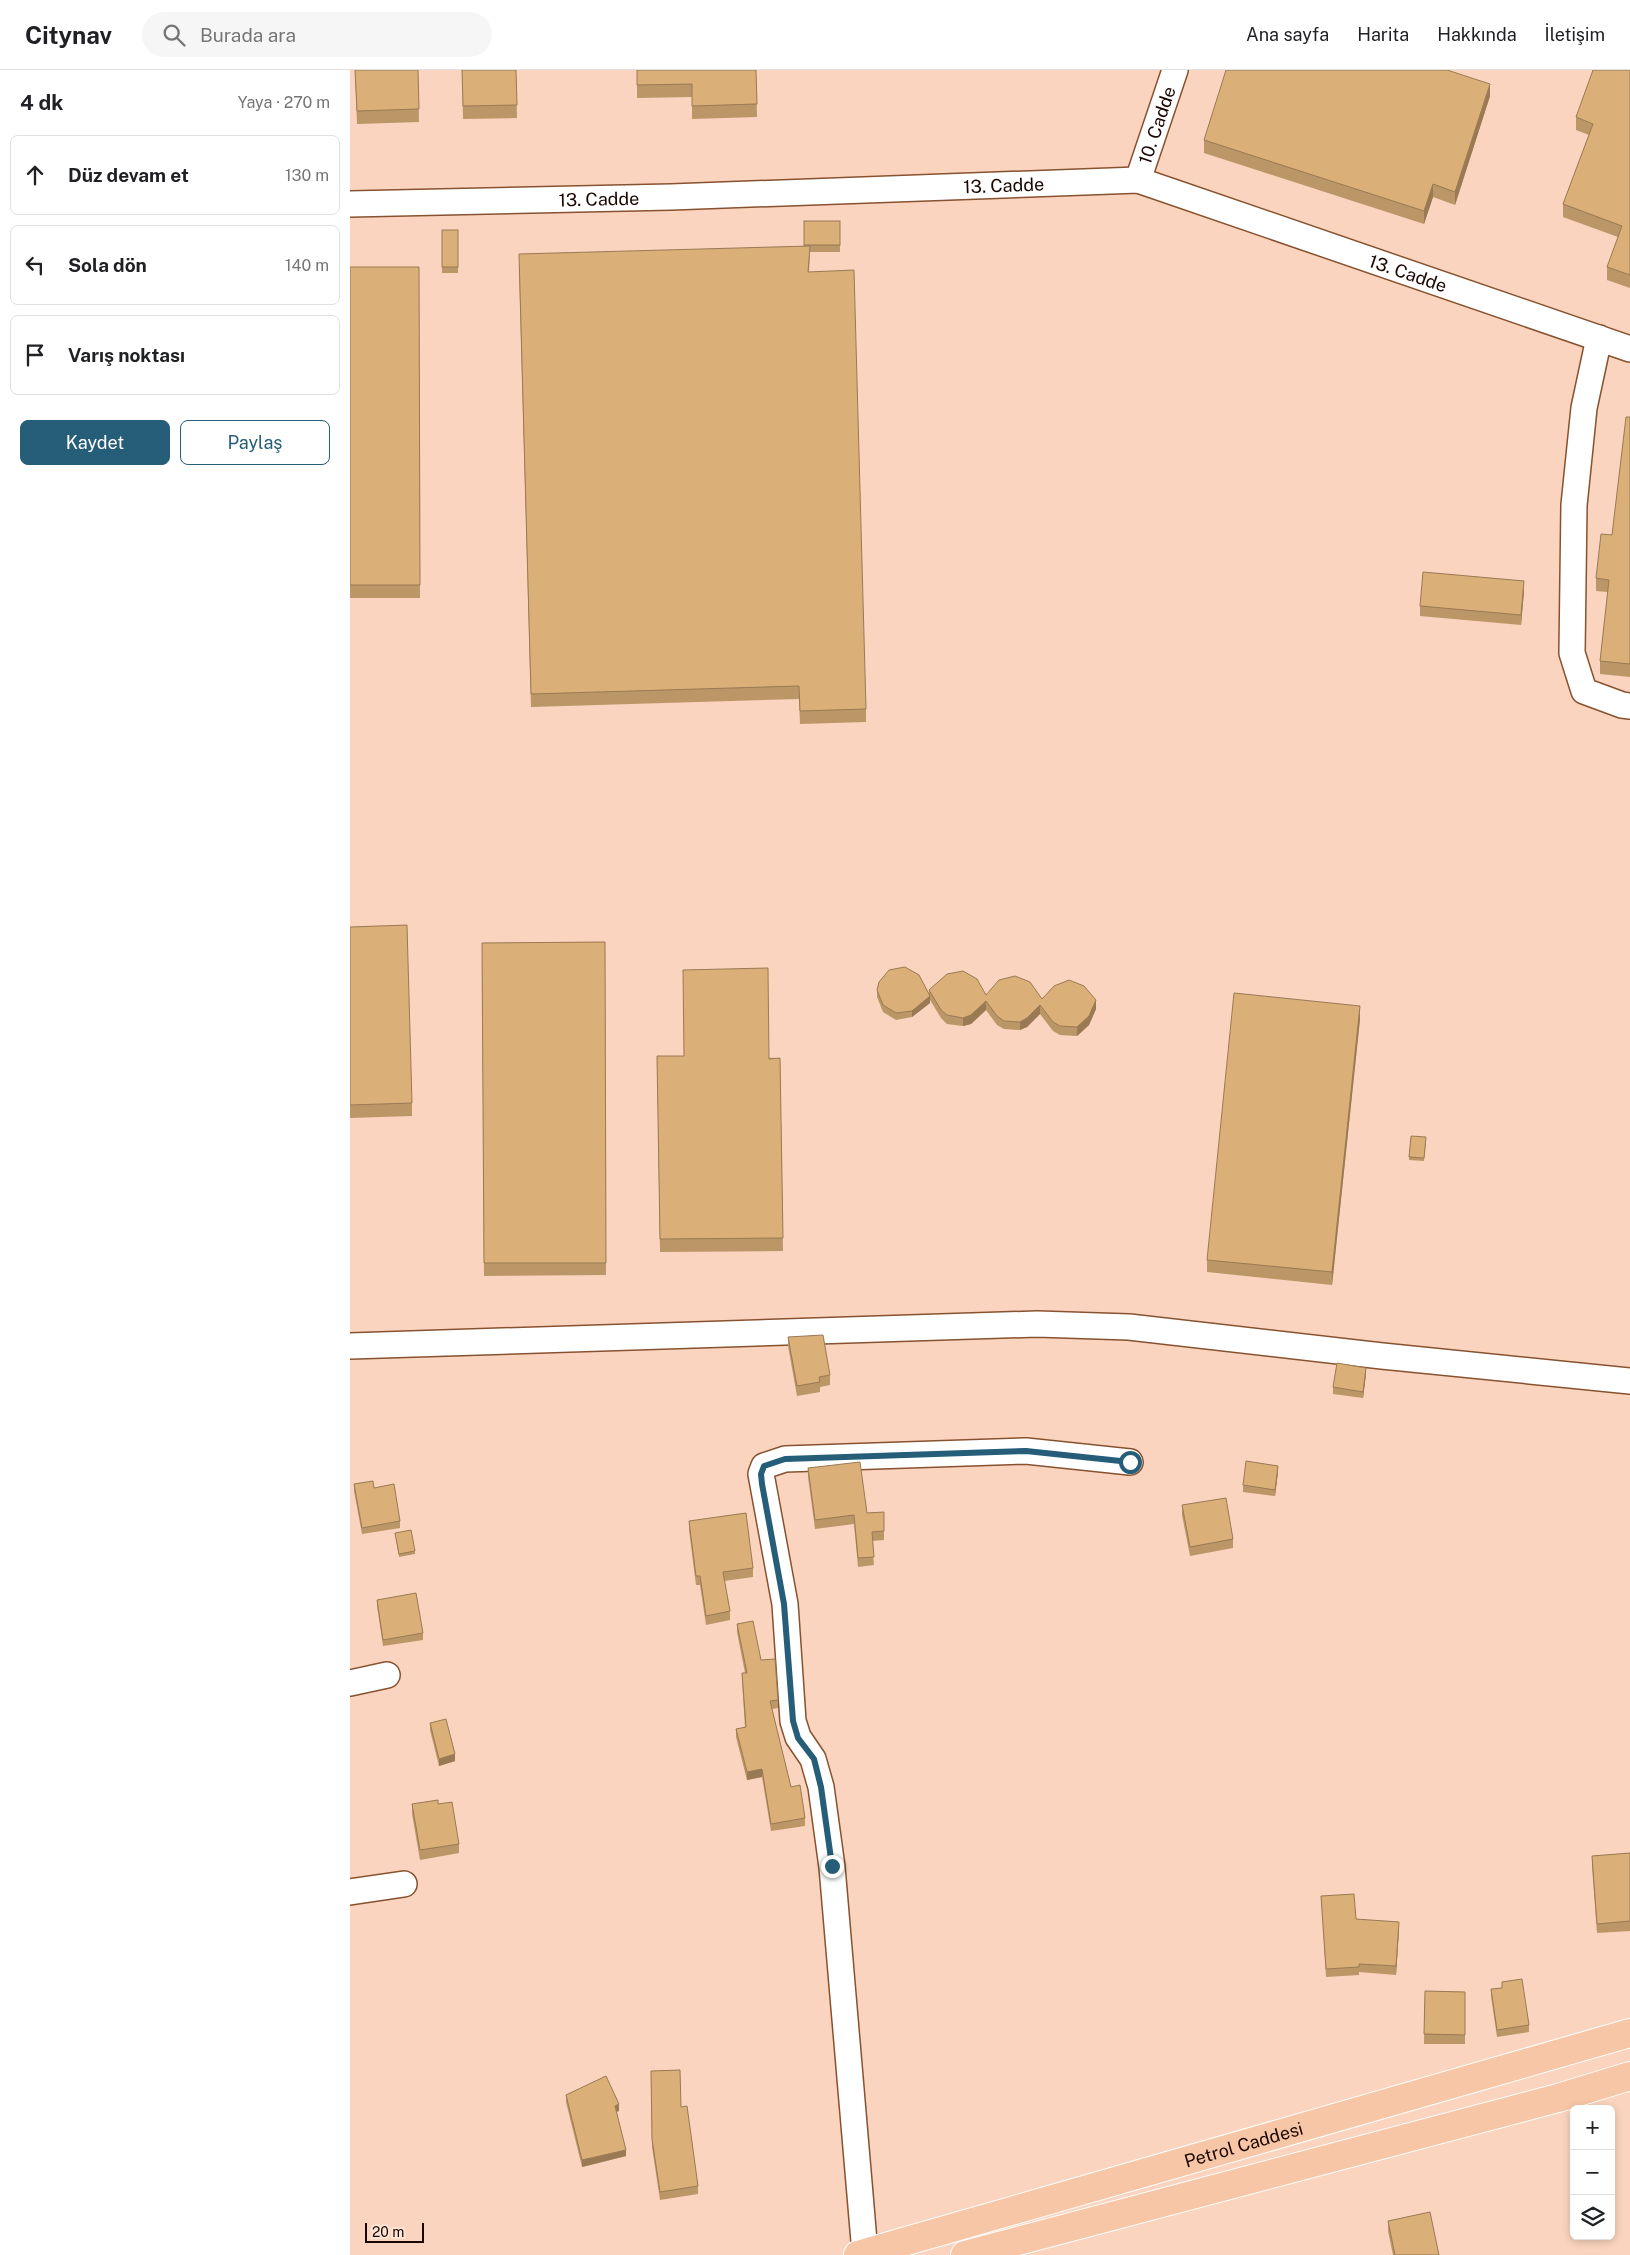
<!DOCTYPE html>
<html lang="tr">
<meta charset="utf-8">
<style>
body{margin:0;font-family:"Public Sans",sans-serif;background:#f6f6f6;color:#202124}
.controls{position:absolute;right:15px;bottom:15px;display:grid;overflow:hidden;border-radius:8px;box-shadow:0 2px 8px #0003}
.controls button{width:45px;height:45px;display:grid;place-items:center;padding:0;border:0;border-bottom:1px solid #e0e0e0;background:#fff;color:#202124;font:25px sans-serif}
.scale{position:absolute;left:15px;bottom:12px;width:59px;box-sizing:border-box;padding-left:5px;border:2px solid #1a0600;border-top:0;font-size:14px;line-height:18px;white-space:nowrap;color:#1a0600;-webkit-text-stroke:4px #fee4d5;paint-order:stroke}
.stop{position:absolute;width:15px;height:15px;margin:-11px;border:4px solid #265d78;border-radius:50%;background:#fff}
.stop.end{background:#265d78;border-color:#fff;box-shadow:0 1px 5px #0008}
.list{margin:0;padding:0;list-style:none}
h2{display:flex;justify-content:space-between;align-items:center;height:65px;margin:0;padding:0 20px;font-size:21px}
h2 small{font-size:16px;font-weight:400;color:#757577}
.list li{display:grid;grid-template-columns:32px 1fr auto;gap:15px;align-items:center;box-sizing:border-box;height:80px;margin:0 10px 10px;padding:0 10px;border:1px solid #e0e0e0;border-radius:8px}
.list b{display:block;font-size:19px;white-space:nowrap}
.list em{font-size:16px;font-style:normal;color:#757577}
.actions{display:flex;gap:10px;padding:15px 20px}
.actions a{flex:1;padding:11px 0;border:1px solid #265d78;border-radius:8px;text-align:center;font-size:18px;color:#265d78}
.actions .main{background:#265d78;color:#fff}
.icon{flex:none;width:28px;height:28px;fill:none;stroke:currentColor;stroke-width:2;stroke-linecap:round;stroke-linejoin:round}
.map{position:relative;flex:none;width:1280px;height:2185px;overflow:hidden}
header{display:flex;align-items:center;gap:30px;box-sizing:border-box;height:70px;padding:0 25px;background:#fff;border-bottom:1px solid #e0e0e0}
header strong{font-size:24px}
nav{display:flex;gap:28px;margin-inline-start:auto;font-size:18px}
.search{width:350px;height:45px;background:#f6f6f6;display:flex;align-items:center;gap:12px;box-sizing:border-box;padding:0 18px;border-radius:28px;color:#757577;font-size:19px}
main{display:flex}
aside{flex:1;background:#fff}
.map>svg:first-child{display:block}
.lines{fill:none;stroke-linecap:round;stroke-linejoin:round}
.minor-casing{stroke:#87522f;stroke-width:28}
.major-casing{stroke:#fff;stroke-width:30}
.minor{stroke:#fff;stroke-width:25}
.major{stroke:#f7c6a6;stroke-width:28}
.wall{fill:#bb9667}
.shaded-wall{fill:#997a54}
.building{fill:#daaf78;stroke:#997a54}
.route{stroke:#265d78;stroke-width:6}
.labels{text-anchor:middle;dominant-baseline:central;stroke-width:5;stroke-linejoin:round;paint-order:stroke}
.street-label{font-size:18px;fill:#1a0600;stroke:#fee4d5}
</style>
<header>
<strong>Citynav</strong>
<div class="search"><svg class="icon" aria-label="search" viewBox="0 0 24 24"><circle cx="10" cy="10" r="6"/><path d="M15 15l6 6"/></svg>Burada ara</div>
<nav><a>Ana sayfa</a><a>Harita</a><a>Hakkında</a><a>İletişim</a></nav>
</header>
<main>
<aside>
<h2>4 dk<small>Yaya · 270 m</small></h2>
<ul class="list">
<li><svg class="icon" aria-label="ahead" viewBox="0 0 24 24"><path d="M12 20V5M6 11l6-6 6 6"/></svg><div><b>Düz devam et</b></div><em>130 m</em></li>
<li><svg class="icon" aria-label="left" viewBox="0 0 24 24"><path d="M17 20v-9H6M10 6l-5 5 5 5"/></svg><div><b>Sola dön</b></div><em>140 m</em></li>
<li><svg class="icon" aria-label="arrive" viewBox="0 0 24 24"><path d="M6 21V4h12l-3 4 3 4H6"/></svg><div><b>Varış noktası</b></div></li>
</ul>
<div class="actions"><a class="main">Kaydet</a><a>Paylaş</a></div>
</aside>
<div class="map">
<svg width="1280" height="2185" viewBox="0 0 1280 2185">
<rect width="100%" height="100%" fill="#fad4be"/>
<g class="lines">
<defs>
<g id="minor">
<path id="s1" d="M788,110L825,0"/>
<path id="s2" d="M0,134L321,127L788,110L1280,279"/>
<path d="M1249,268L1234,338L1224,435L1222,583L1234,621L1272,635L1280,636"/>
<path d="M0,1276L687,1254L779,1257L1032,1286L1280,1311"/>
<path d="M0,1613L37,1605"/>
<path d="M0,1822L54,1814"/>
<path d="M515,2183L482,1797L471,1717L463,1689L448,1667L443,1651L435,1534L411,1404L414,1396L435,1389L676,1381L780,1392"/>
</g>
<g id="major">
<path id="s3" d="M508,2185L1280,1963"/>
<path d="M615,2185L1208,2028L1280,2006"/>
</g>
</defs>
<use href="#minor" class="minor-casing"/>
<use href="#major" class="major-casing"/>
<use href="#minor" class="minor"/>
<use href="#major" class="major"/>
</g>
<g class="wall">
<path d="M5,0H68L69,52L7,54Z"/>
<path d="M112,0H166L167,48L113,49Z"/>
<path d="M287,0H406L407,47L342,49V27L287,28Z"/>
<path d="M1280,0V218L1257,210V197L1268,167L1213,147V134L1239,65L1226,60V47Z"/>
<path d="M1140,26L1105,135L1083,127L1074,154L854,83V70Z"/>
<path d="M454,151H490V182H460L459,202L516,639V652L450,654L449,629L181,637L169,197L454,176Z"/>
<rect x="92" y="160" width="16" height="43"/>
<path d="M0,197H69L70,528H0Z"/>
<path d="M1280,347V607L1250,604V591L1258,522L1246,521V508L1262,465Z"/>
<path d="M1174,521L1171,555L1070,546V536Z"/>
<path d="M0,857L62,1033V1046L0,1048Z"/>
<path d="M255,872L256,1205L134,1206L132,873Z"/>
<path d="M527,920L579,924V920L692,929L746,939L739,955L727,966L710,965L703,961L690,944L677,957L670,960L654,959L647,955L636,940L621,954L613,956L597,954L591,948L580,930V933L562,947L546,950L533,942L527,927Z"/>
<path d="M1010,949L982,1215L857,1202V1190Z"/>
<path d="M307,986L430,988L433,1181L310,1182Z"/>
<path d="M1076,1071L1074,1091L1059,1090V1087Z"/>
<path d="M438,1267L480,1305V1315L470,1317V1322L447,1326L438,1276Z"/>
<path d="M1016,1304L1013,1328L983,1324V1317Z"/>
<path d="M458,1398L517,1443L534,1442V1470L522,1471L524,1495L508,1497L504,1454L465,1459L458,1407Z"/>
<path d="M928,1402L925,1426L893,1422V1415Z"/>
<path d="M4,1414L24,1418L50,1451V1458L12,1464L4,1421Z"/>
<path d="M832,1435L883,1469V1478L840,1486L832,1445Z"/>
<path d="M339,1451L403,1498V1507L374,1511L380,1541V1550L356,1555L350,1515H346L339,1460Z"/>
<path d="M45,1463L65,1481V1484L49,1487Z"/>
<path d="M27,1530L73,1563V1570L33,1576L27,1536Z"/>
<path d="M387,1554L411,1590L428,1630V1638L422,1639L441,1717L455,1748V1756L421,1761L412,1707L397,1710L386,1667V1659L395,1657L392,1611V1603H395L387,1562Z"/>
<path d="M80,1653L105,1691L89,1696L80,1660Z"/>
<path d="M62,1734H88L109,1774V1783L70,1790L62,1744Z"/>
<path d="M1280,1783V1861L1247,1863L1242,1796V1786Z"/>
<path d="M971,1826L1006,1849L1049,1860L1046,1905L1009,1902V1905L976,1907Z"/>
<path d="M1141,1919L1179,1955V1962L1147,1967L1141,1926Z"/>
<path d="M1075,1921L1115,1922V1974H1074Z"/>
<path d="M301,2001L331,2037L348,2116V2124L310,2130L302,2077Z"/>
<path d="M216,2025L269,2041L266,2042L276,2086L232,2097L216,2032Z"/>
<path d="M1038,2151L1089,2185H1043L1038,2161Z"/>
</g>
<g class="shaded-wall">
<path d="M1140,14V26L1105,135V122Z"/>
<path d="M1083,114V127L1074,154V141Z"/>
<path d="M1174,511V521L1171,555V545Z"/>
<path d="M580,926V933L562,947V941Z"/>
<path d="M746,930V939L739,955L727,966V957Z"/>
<path d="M636,931V940L621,954L613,956V948Z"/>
<path d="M690,935V944L677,957L670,960V952Z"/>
<path d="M1010,936V949L982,1215V1202Z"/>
<path d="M1016,1298V1304L1013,1328V1322Z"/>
<path d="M928,1396V1402L925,1426V1420Z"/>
<path d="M105,1684V1691L89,1696V1689Z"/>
<path d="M412,1699V1707L397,1710V1702Z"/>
<path d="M1049,1852V1860L1046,1905V1896Z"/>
<path d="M269,2034V2041L265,2042V2036Z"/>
<path d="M276,2080V2086L232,2097V2090Z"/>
</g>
<g class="building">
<path d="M5,0H68L69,39L7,41Z"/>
<path d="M112,0H166L167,35L113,36Z"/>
<path d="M287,0H406L407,34L342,36V14L287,15Z"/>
<path d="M876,0H1097L1140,14L1105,122L1083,114L1074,141L854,70Z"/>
<path d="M1243,0H1280V205L1257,197L1272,156L1213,134L1243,54L1226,47Z"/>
<rect x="454" y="151" width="36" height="24"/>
<rect x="92" y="160" width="16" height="37"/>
<path d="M460,176L458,202L504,200L516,639L450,641L449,616L181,624L169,184Z"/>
<path d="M0,197H69L70,515H0Z"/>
<path d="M1276,347H1280V594L1250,591L1259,510L1246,508L1251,464L1262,465Z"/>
<path d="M1073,502L1174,511L1171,545L1070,536Z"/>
<path d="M57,855L62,1033L0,1035V857Z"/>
<path d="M255,872L256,1193H134L132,873Z"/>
<path d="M555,897L569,905L580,926L562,941L546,943L533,935L527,920L529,912L539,900Z"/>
<path d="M418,898L419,989L430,988L433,1168L310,1169L307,986H334L333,900Z"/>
<path d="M613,901L627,909L636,925L649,910L665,906L680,912L692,929L704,916L719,910L734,916L746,930L739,946L727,957L710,956L703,952L690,935L677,948L670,952L654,951L647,946L636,931L621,945L613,948L597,945L591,940L579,920L597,904Z"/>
<path d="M884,923L1010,936L982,1202L857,1190Z"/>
<path d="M1061,1066L1076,1067L1074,1088L1059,1087Z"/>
<path d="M473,1265L480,1305L469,1307L470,1312L447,1316L438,1267Z"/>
<path d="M987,1293L1016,1298L1013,1322L983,1317Z"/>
<path d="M896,1391L928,1396L925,1420L893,1415Z"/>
<path d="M510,1392L517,1443L534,1442V1461L522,1462L524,1487L508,1488L504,1445L465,1450L458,1398Z"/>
<path d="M23,1411L24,1418L44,1414L50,1451L12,1458L4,1414Z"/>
<path d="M876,1428L883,1469L840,1477L832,1435Z"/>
<path d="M396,1443L403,1498L373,1502L380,1541L356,1546L350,1506H346L339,1451Z"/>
<path d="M61,1460L65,1481L49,1484L45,1463Z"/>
<path d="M66,1523L73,1563L33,1570L27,1530Z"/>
<path d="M403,1551L411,1590L425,1589L428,1630L420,1631L441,1717L450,1715L455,1748L421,1754L412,1699L397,1702L386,1659L396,1657L392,1603H397L387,1554Z"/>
<path d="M96,1649L105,1684L89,1689L80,1653Z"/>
<path d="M88,1730V1734L102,1732L109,1774L70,1780L62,1734Z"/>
<path d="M1280,1783V1851L1247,1854L1242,1786Z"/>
<path d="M1004,1824L1006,1849L1049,1852L1046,1896L1009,1894V1897L976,1899L971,1826Z"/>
<path d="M1172,1909L1179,1955L1147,1960L1141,1919L1152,1918V1912Z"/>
<path d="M1075,1921L1115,1922V1965L1074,1964Z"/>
<path d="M330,2000L331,2037L337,2036L348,2116L310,2122L302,2069L301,2001Z"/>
<path d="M256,2006L269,2034L265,2036L276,2080L232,2090L216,2025Z"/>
<path d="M1080,2142L1089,2185H1045L1038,2151Z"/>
</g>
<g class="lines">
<path class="route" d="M482,1796L471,1717L464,1689L448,1668L443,1651L434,1534L412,1414L411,1404L414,1396L435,1389L676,1381L780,1392"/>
</g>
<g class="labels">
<g class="street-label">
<text stroke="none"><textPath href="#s1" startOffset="58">10. Cadde</textPath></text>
<text stroke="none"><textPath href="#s2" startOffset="654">13. Cadde</textPath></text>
<text stroke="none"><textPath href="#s2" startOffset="249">13. Cadde</textPath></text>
<text stroke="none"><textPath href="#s2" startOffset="1074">13. Cadde</textPath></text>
<text stroke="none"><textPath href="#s3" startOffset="401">Petrol Caddesi</textPath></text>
</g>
</g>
</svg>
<div class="controls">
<button>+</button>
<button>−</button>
<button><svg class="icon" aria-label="layers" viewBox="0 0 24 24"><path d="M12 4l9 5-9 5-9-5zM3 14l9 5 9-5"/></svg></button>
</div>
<div class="scale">20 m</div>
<div class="stop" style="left:780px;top:1392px"></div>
<div class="stop end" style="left:482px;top:1796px"></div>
</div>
</main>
